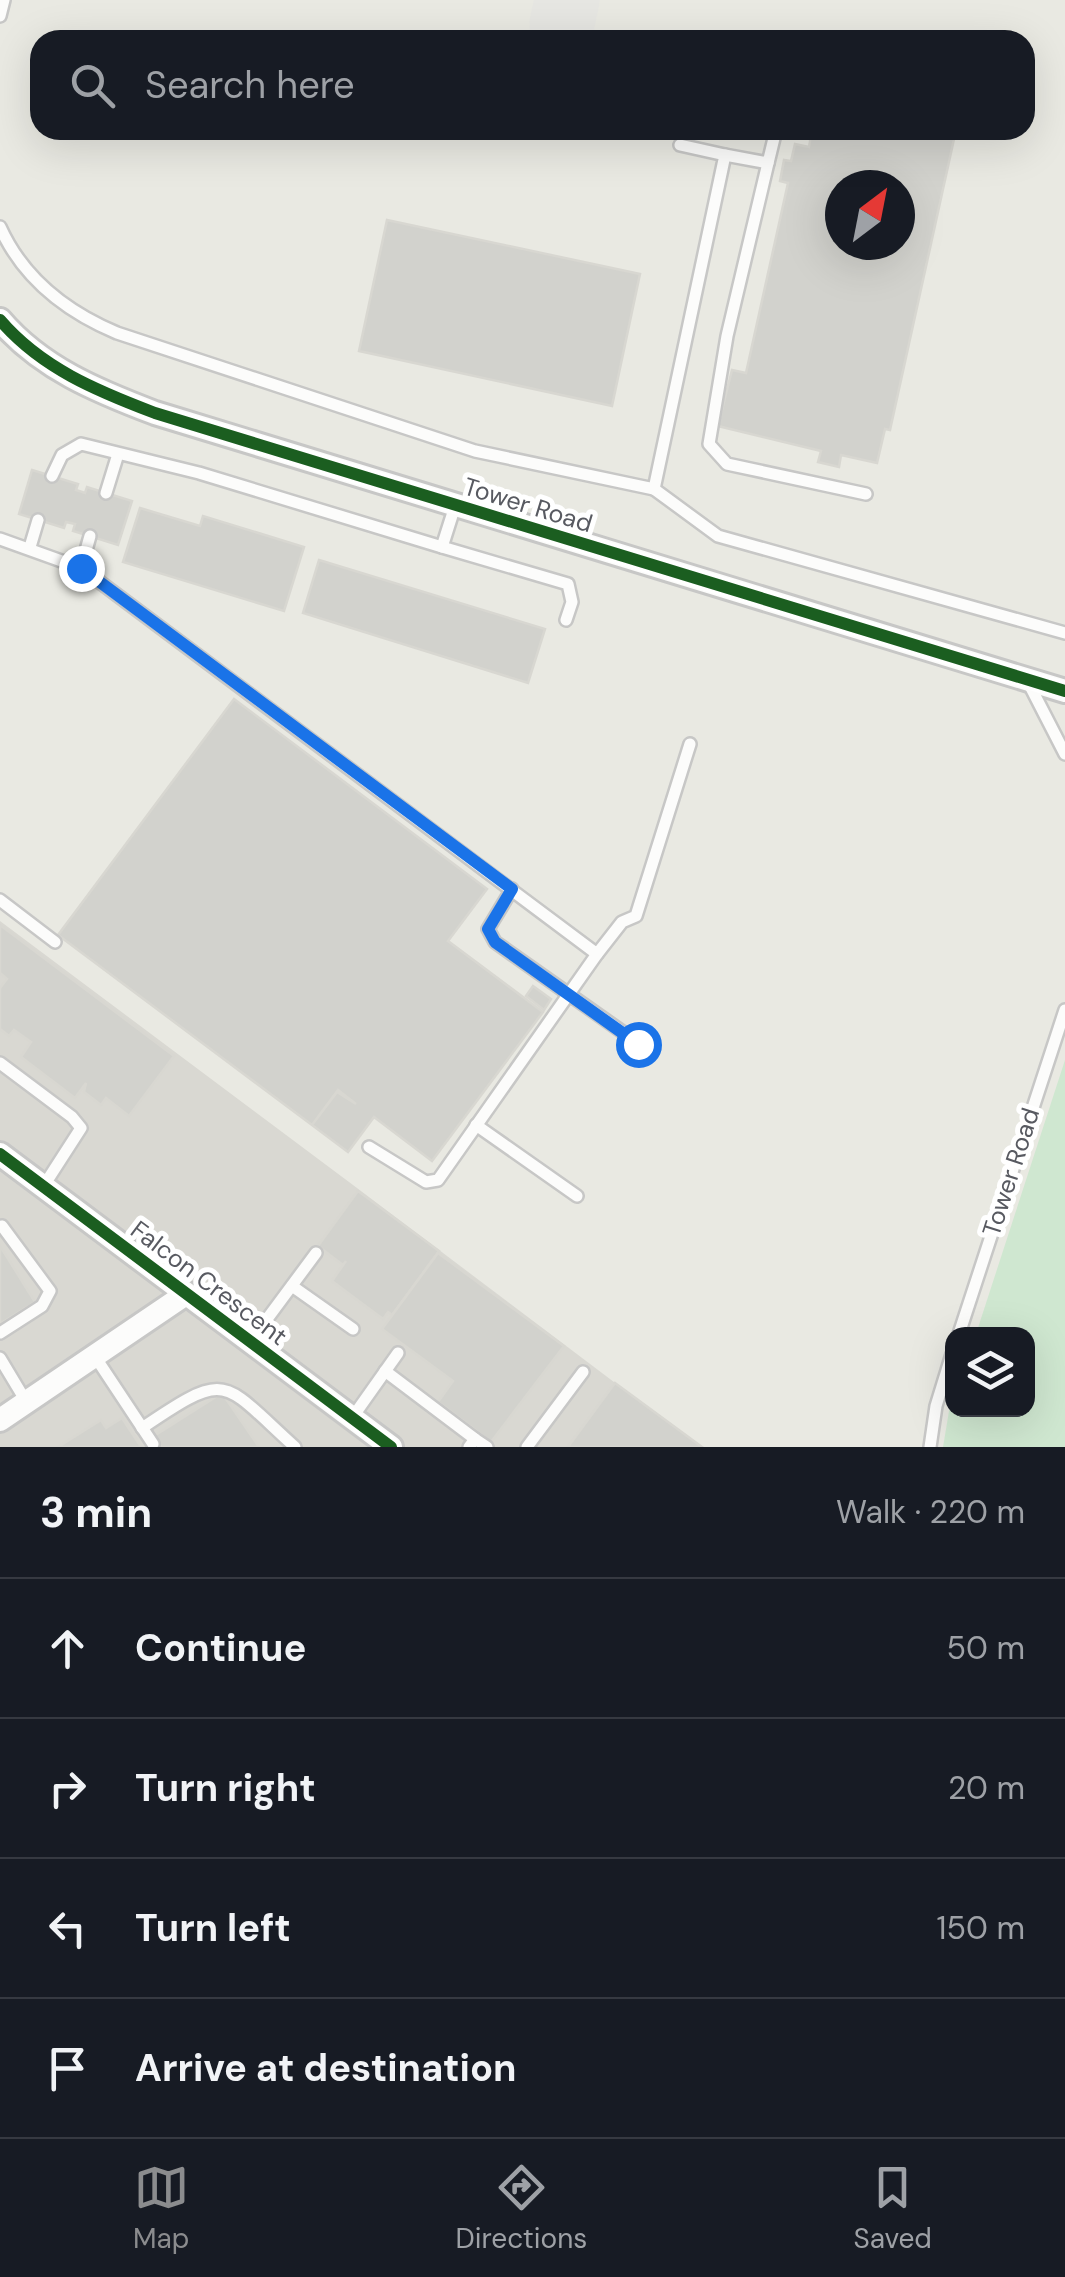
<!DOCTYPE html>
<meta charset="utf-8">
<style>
body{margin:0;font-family:"DM Sans",sans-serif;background:#242831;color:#f1f3f6}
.controls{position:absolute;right:30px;bottom:30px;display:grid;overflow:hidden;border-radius:20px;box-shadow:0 10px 40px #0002}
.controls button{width:90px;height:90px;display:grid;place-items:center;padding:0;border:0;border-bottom:2px solid #363941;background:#171b24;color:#f1f3f6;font:50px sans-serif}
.compass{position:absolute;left:825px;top:170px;width:90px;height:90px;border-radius:50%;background:#171b24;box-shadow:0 10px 40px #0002;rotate:32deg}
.stop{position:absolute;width:30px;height:30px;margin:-22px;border:8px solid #1a73e8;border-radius:50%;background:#fff}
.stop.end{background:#1a73e8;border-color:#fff;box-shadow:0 2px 10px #0008}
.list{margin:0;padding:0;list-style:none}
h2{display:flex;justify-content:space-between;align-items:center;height:130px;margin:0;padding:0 40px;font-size:42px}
h2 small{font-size:32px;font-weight:400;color:#9ea1a6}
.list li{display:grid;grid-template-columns:65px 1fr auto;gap:30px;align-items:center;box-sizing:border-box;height:140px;padding:0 40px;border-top:2px solid #363941}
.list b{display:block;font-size:38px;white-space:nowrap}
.list em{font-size:32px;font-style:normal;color:#9ea1a6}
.icon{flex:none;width:55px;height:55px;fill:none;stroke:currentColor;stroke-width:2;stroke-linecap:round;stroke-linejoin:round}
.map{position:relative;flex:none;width:1065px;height:1447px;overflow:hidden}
.search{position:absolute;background:#171b24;box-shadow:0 10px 40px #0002;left:30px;right:30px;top:30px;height:110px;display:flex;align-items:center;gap:25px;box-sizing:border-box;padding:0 35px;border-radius:30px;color:#9ea1a6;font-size:38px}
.sheet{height:690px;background:#171b24}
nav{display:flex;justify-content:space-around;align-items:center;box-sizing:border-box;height:140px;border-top:2px solid #363941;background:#171b24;font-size:28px;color:#9ea1a6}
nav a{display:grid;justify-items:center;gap:5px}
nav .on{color:#8b8c8e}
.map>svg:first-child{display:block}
.industrial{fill:#d9d8d2}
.green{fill:#cfe7d0}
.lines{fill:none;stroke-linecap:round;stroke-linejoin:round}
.taxiway{stroke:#e6e6e2;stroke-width:65}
.building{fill:#d2d2cd;stroke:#d8d7d1;stroke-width:2.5;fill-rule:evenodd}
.service-casing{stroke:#c7c7c6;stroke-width:16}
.minor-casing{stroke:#c7c7c6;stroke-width:28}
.service{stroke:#fcfcfb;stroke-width:11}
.minor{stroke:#fcfcfb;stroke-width:22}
.cycleway-casing{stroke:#fff;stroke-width:19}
.cycleway{stroke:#1b5e20;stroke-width:12}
.route{stroke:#1a73e8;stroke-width:12}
.labels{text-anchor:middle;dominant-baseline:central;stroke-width:10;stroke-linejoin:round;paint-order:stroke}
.street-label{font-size:25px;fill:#585a61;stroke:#fff}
</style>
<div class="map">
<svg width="1065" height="1447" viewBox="0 0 1065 1447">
<rect width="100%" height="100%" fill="#e9e9e2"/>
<path class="industrial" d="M0,921L353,1185L700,1447H0Z"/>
<path class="green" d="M1065,1060V1447H943L952,1393V1410H1028V1334H976Z"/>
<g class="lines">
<path class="taxiway" d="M562,24L567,0"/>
</g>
<g class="building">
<path d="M812,130H956L890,430L885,429L877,463L841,455L839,467L818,462L821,451L718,426L732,370L746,373L788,183L780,181L784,160L791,161L795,144L809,147ZM840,185H900V245H840Z"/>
<path d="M387,220L640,274L612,406L359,351Z"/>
<path d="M32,470L78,484L76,490L85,493L87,487L132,501L118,545L73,531L75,524L66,522L64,528L19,514Z"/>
<path d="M140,508L200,526L203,516L304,547L284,611L123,562Z"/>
<path d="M319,560L545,629L528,683L303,613Z"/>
<path d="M234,699L487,889L448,941L543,1012L432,1161L374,1117L348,1152L312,1125L337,1092L356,1104L338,1090L312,1125L58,935Z"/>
<path d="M0,925L174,1056L129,1116L106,1098L101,1105L84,1092L86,1083L75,1098L21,1057L31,1042L14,1030L9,1036L0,1029V988L7,979L0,973Z"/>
<path d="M533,986L551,999L544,1010L526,996Z"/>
<path d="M358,1191L439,1251L392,1315L388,1312L383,1319L332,1281L346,1261L343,1265L318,1246Z"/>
<path d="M0,1246L35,1302L0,1324Z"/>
<path d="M438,1253L564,1346L491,1442L438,1402L453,1381L382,1329Z"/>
<path d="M615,1383L702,1447H568Z"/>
<path d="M222,1393L259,1447H161L154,1436Z"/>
<path d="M122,1418L141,1447H58L101,1420L106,1428Z"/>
</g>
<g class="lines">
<defs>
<g id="service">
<path d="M0,16L4,0"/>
<path d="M725,155L768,163L776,130"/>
<path d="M768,163L727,336L709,444L727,464L866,494"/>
<path d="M0,227C23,278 67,312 117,333L475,451L654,489L725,155L680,145"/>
<path d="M52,476L62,455L81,444L199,473L442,547"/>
<path d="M654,489L718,536L1065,633"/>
<path d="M106,493L118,454"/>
<path d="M455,506L442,547L568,584L572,602L566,620"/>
<path d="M0,539L81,568L597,954"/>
<path d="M30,547L38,520"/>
<path d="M81,568L90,536"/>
<path d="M1028,682L1065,754"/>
<path d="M512,889L488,929L495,942L638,1043"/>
<path d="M0,900L55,942"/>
<path d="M0,1063L72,1117L81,1128L43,1187"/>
<path d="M476,1125L577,1196"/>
<path d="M369,1147L426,1182L438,1180L597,954L622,922L636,916L690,744"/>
<path d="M292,1286L353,1329"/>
<path d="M0,1333L42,1306L50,1291L2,1226"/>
<path d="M959,1334L1065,1010"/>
<path d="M250,1342L316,1253"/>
<path d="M0,1358L27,1403"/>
<path d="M96,1358L153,1444"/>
<path d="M385,1371L475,1439"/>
<path d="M352,1418L398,1353"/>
<path d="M142,1428C229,1369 221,1380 295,1447"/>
<path d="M469,1447L475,1439L487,1447"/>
<path d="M527,1447L583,1372"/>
<path d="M930,1447L936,1406L952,1354"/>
</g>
<g id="minor">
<path d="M0,320C41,368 97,391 155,413L1065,691"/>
<path d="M0,1154L391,1447"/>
<path d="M0,1420L186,1294"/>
</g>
</defs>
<use href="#service" class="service-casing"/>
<use href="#minor" class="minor-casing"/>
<use href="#service" class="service"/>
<use href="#minor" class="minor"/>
<defs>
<g id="cycleway">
<path d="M0,320C41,368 97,391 155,413L1065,691"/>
<path d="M0,1154L391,1447"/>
</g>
</defs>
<use href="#cycleway" class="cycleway-casing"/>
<use href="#cycleway" class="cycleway"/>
</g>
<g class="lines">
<path class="route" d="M81,568L512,889L488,929L495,942L638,1044"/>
</g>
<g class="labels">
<g class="street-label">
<text transform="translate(528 505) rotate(17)">Tower Road</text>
<text transform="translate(1011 1172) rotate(-72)">Tower Road</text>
<text transform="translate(209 1283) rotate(37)">Falcon Crescent</text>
</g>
</g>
</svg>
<div class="controls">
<button><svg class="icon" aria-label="layers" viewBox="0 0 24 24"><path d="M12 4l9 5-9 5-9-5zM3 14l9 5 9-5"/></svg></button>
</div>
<svg class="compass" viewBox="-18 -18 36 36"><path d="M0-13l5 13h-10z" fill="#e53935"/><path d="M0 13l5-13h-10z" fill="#9ea1a6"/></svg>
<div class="stop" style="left:638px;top:1044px"></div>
<div class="stop end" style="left:81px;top:568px"></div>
<div class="search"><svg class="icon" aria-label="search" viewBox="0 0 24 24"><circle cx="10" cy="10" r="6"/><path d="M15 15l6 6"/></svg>Search here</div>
</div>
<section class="sheet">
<h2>3 min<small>Walk · 220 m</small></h2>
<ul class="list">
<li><svg class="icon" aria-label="ahead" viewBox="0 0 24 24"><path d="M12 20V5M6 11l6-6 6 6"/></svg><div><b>Continue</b></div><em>50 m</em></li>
<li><svg class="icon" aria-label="right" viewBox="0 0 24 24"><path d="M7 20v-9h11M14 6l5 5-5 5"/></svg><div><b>Turn right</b></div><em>20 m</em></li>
<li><svg class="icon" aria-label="left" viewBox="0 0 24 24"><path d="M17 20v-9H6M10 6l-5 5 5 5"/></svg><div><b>Turn left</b></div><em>150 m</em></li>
<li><svg class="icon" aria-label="arrive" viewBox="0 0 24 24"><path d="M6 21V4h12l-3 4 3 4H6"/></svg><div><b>Arrive at destination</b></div></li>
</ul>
</section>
<nav>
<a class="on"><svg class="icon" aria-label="map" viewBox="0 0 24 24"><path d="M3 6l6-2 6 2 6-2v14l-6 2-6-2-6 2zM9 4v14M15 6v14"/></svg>Map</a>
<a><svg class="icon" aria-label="directions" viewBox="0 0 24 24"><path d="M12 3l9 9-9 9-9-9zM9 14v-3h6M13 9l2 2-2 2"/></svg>Directions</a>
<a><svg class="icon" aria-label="saved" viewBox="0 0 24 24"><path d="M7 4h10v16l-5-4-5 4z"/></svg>Saved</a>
</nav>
